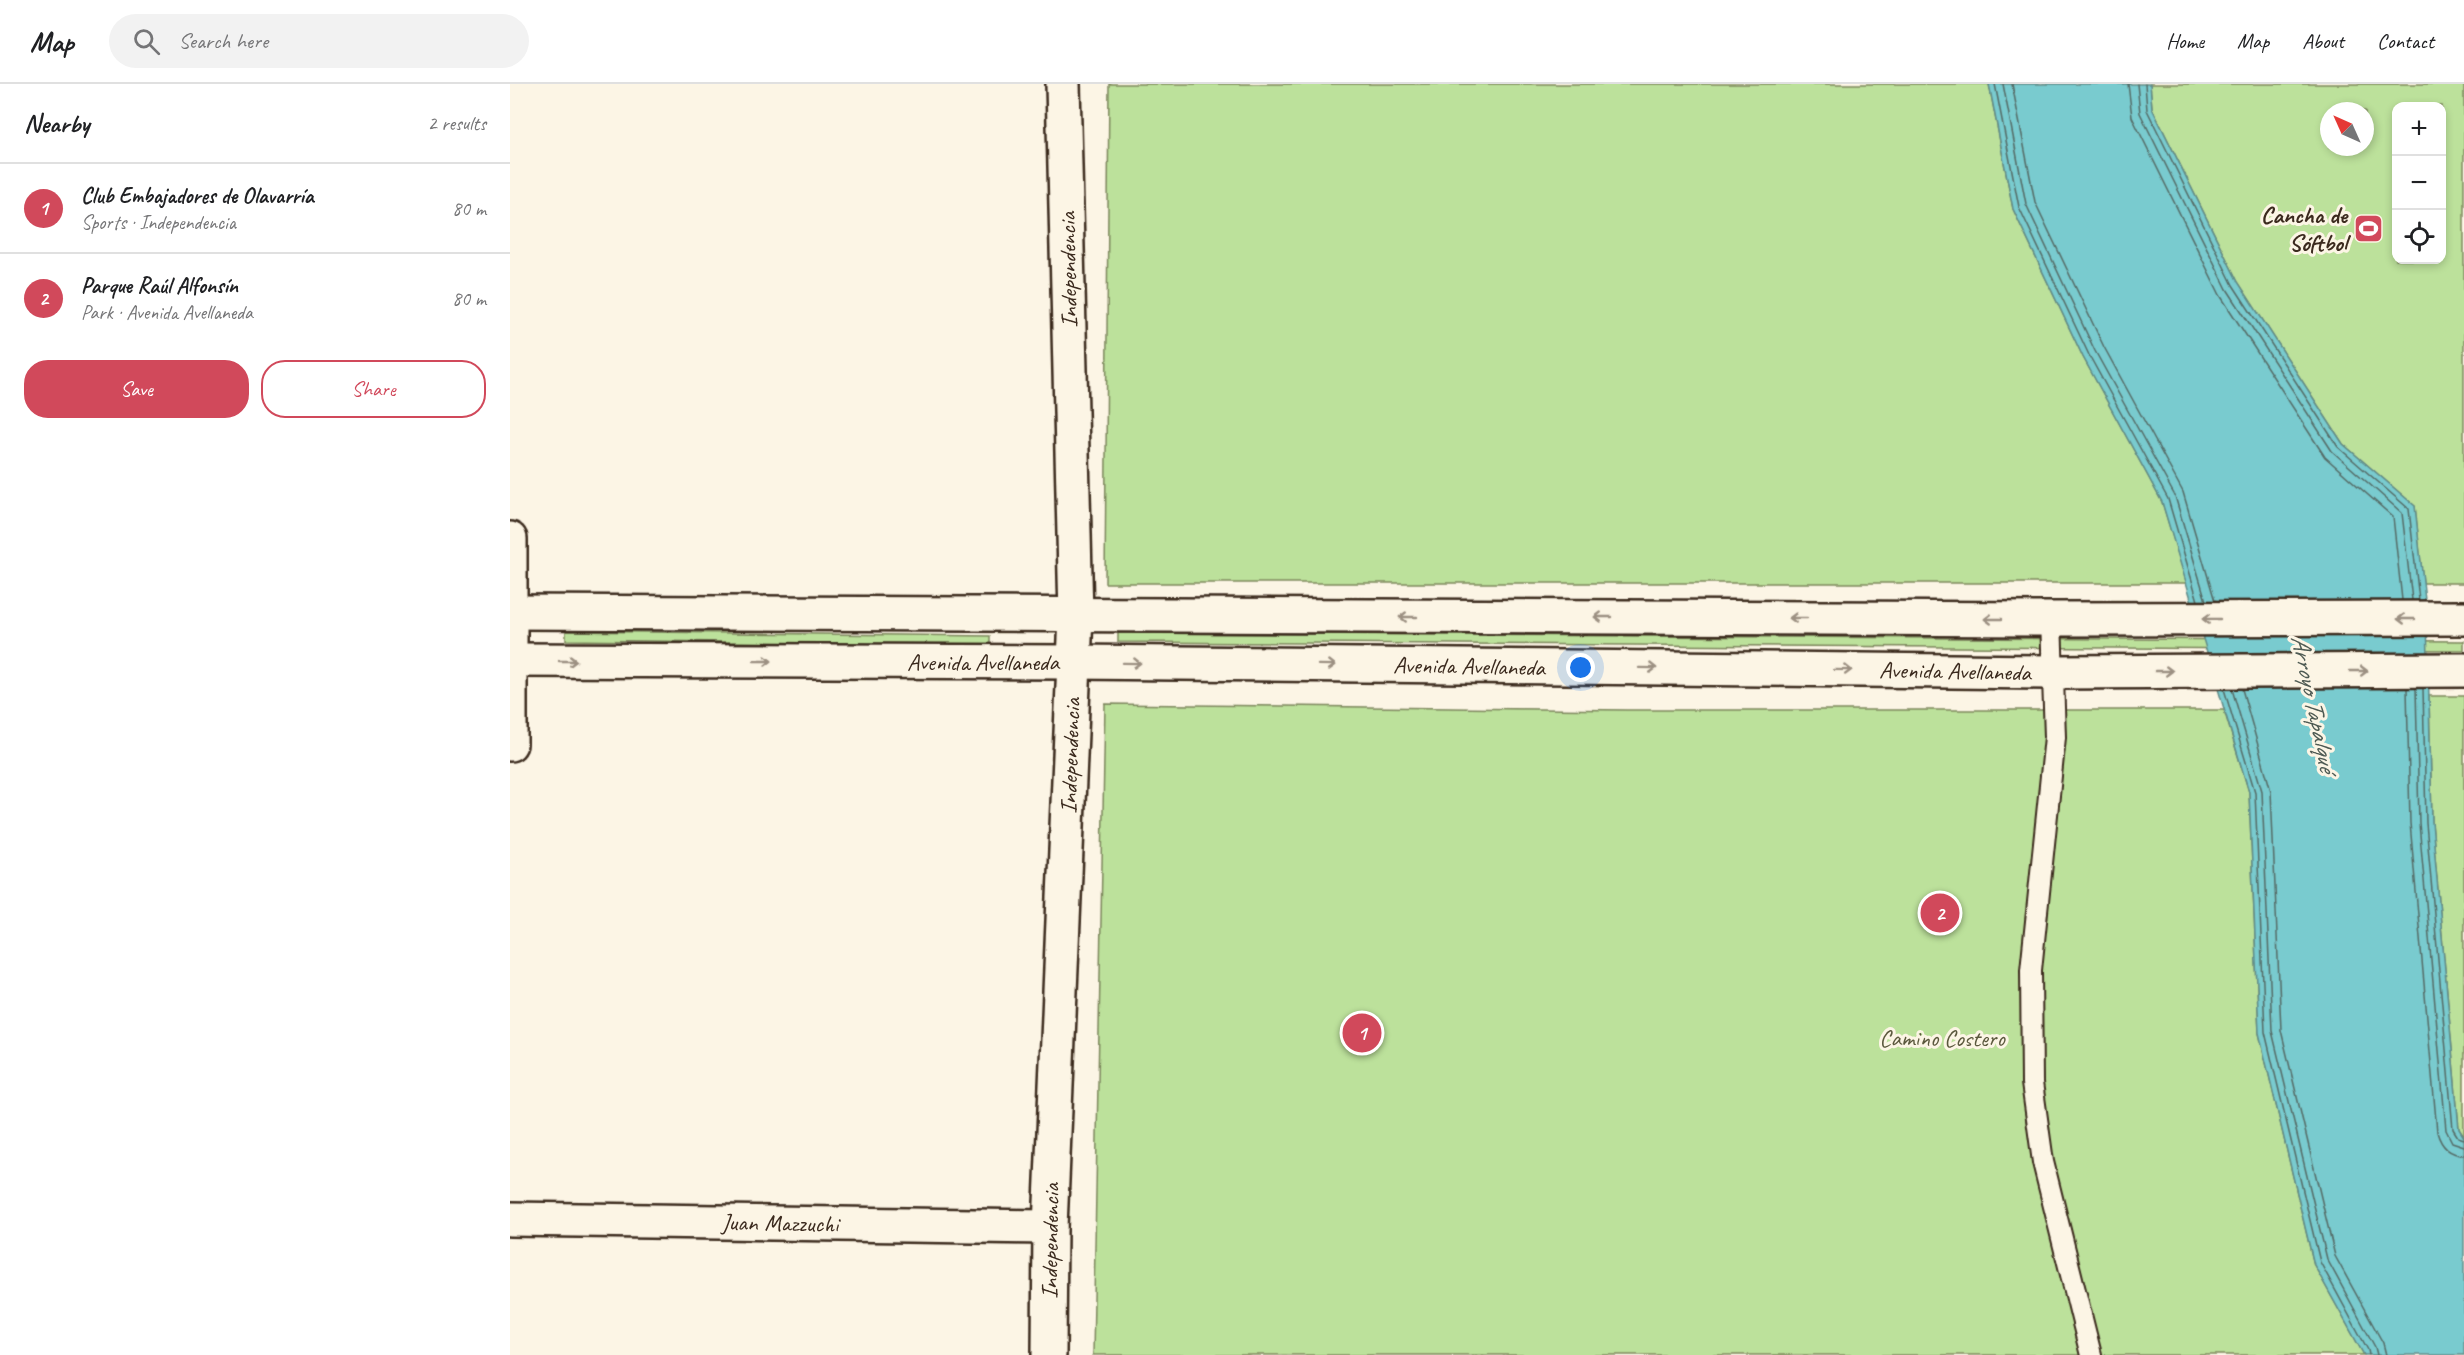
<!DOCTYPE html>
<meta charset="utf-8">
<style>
body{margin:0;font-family:Caveat,sans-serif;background:#f2f2f2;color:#202124}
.controls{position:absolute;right:18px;top:18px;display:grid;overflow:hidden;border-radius:12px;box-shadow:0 3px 9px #0003}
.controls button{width:54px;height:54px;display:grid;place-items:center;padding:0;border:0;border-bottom:2px solid #e0e0e0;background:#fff;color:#202124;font:30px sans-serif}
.compass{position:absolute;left:1810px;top:18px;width:54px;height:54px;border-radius:50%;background:#fff;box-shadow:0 3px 9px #0003;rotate:315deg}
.you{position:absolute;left:1071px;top:584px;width:21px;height:21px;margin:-15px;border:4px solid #fff;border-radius:50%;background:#1a73e8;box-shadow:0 0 0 9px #1a73e833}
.badge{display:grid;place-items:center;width:39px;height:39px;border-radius:50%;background:#d1495b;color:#fff;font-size:20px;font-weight:700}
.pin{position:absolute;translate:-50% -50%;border:3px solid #fff;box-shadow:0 2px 6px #0006}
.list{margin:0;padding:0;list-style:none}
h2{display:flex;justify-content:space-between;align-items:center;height:78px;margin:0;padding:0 24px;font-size:26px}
h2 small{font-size:20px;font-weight:400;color:#757577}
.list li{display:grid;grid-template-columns:39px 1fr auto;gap:18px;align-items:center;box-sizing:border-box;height:90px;padding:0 24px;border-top:2px solid #e0e0e0}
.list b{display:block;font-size:22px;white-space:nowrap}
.list p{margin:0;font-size:20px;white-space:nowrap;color:#757577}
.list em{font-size:20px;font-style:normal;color:#757577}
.actions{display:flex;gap:12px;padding:18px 24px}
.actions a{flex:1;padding:14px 0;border:2px solid #d1495b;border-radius:24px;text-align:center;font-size:21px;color:#d1495b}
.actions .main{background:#d1495b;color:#fff}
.icon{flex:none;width:33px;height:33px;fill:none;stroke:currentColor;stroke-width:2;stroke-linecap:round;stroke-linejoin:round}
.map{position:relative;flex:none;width:1954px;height:1271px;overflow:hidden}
header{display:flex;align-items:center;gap:36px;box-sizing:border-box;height:84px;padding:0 30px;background:#fff;border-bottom:2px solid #e0e0e0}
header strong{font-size:28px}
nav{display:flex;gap:33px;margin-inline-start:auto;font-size:21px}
.search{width:420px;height:54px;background:#f2f2f2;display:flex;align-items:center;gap:15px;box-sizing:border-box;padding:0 21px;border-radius:33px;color:#757577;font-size:22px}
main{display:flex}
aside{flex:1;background:#fff}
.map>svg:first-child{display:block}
.green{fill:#bce19b;stroke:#7c865c;stroke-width:1.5;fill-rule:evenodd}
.water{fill:#79cbcf;stroke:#608b88;stroke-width:1.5}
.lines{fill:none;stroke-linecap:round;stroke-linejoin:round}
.shore{stroke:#546a65;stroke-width:1.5}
.service-casing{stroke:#3b2a1e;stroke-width:24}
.minor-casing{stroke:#3b2a1e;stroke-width:38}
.tertiary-casing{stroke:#3b2a1e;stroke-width:38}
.secondary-casing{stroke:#3b2a1e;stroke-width:38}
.service{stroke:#fcf5e5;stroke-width:20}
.minor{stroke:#fcf5e5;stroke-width:33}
.tertiary{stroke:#fcf5e5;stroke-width:33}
.secondary{stroke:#fcf5e5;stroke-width:33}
.oneway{stroke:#9c9082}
.labels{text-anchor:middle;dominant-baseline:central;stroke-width:6;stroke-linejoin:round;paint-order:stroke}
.poi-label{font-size:24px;font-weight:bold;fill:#3b2a1e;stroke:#fcf5e5;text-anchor:end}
.street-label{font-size:24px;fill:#3b2a1e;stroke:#fcf5e5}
.park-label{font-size:24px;fill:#5b583d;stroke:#fcf5e5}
.water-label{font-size:26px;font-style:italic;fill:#4e5a53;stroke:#fcf5e5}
</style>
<header>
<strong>Map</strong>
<div class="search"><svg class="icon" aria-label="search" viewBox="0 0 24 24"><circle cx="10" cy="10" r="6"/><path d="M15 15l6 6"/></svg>Search here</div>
<nav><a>Home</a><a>Map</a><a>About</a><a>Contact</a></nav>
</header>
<main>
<aside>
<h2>Nearby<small>2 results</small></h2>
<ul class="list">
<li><span class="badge">1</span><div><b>Club Embajadores de Olavarría</b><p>Sports · Independencia</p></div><em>80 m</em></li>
<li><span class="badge">2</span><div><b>Parque Raúl Alfonsín</b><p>Park · Avenida Avellaneda</p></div><em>80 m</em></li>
</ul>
<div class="actions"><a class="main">Save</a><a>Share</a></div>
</aside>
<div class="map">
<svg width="1954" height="1271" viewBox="0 0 1954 1271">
<rect width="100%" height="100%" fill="#fcf5e5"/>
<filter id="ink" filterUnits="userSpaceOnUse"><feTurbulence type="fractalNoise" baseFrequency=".0167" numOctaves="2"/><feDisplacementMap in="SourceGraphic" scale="12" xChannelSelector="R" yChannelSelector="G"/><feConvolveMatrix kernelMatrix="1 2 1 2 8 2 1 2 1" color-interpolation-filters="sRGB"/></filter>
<g filter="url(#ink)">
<g class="green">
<path d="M599,0H1479L1503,125L1573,273L1652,418L1677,499H595Z"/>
<path d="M1640,0H1954V499H1913L1905,422L1833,360L1728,198L1642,24ZM1886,22H1932V176H1886ZM1819,27H1855V63H1819Z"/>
<path d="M56,547L480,552V561L56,556Z"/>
<path d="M608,549L1954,557V566L608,558Z"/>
<path d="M1919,612H1954V1053L1949,1045L1922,738Z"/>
<path d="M595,620L1116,626H1714L1739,708L1749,949L1804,1181L1854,1271H583Z"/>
</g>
<path class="water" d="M1479,0H1640L1642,24L1728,198L1833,360L1905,422L1917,535L1922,738L1949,1045L1954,1053V1271H1854L1804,1181L1749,949L1739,708L1652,418L1573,273L1503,125Z"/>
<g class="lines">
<g class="shore">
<path d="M1485,0L1509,123L1579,271L1658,415L1688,517"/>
<path d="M1493,0L1516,120L1585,267L1665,412L1696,517"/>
<path d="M1502,0L1525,118L1594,263L1673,408L1705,517"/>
<path d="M1618,0L1622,33L1710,211L1815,373L1883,433L1892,516"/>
<path d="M1627,0L1630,29L1717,205L1822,367L1892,429L1902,516"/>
<path d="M1635,0L1637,26L1723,201L1828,363L1899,425L1909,516"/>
<path d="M1897,604L1900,739L1927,1048C1931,1062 1939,1071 1954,1071"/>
<path d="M1906,604L1909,739L1936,1046L1942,1058L1954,1062"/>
<path d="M1913,604L1916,739L1943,1045L1948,1053L1954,1055"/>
<path d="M1714,605L1745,708L1755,948L1810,1178L1858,1266L1859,1271"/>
<path d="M1722,605L1752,707L1762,947L1817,1175L1865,1263L1867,1271"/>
<path d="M1732,605L1761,707L1771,946L1825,1172L1873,1259L1876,1271"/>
</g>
<defs>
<path id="service" d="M1541,535L1545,653L1521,886L1522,999L1533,1078L1581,1271"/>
<g id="minor">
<path d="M0,455V660"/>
<path d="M0,1135L540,1143"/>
<path d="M539,1271L540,1143L564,578"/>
</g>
<path id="tertiary" d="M553,0L566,532L564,578"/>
<g id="secondary">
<path d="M0,528L1541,535L1954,534"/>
<path d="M0,576L564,578L1543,588L1954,586"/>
</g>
</defs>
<use href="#service" class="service-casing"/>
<use href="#minor" class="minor-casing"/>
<use href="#tertiary" class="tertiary-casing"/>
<use href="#secondary" class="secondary-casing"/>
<use href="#service" class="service"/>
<use href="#minor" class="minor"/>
<use href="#tertiary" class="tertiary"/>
<use href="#secondary" class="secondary"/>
</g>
<defs><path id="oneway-shaft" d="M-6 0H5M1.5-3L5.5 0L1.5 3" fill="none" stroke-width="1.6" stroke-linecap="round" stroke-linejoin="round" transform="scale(1.5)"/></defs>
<g class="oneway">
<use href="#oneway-shaft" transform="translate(898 533) rotate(-180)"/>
<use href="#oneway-shaft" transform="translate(1093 533) rotate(-180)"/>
<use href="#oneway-shaft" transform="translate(1288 534) rotate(-180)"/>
<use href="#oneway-shaft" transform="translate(1483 535) rotate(-180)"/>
<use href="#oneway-shaft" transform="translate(1701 535) rotate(180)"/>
<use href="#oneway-shaft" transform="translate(1896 535) rotate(180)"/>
<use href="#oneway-shaft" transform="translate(58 577)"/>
<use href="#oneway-shaft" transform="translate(253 577)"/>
<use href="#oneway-shaft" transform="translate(622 579) rotate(1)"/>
<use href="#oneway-shaft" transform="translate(817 581) rotate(1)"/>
<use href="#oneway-shaft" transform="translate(1138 584) rotate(1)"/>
<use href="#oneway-shaft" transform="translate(1333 586) rotate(1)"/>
<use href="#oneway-shaft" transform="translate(1654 587)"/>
<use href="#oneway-shaft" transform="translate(1849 587)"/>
</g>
</g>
<defs>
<symbol id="stadium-square" viewBox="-11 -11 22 22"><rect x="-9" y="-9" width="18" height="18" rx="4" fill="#d1495b" stroke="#fcf5e5"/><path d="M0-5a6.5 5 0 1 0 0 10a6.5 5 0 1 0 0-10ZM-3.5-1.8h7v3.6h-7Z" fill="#fff"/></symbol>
</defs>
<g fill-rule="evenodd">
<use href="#stadium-square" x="1842" y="128" width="33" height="33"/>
</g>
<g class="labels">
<g class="poi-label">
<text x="1837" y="131">Cancha de<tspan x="1837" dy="28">Sóftbol</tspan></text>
</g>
<g class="street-label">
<text transform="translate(558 186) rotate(-91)">Independencia</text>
<text x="473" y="578">Avenida Avellaneda</text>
<text transform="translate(959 582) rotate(1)">Avenida Avellaneda</text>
<text transform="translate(1445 587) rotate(1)">Avenida Avellaneda</text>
<text transform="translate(560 672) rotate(-88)">Independencia</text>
<text transform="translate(270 1139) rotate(1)">Juan Mazzuchi</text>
<text transform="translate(540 1157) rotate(-89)">Independencia</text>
</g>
<g class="park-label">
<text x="1432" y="954">Camino Costero</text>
</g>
<g class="water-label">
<text transform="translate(1804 619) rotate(78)">Arroyo Tapalqué</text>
</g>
</g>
</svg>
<div class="controls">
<button>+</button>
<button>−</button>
<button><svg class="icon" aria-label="locate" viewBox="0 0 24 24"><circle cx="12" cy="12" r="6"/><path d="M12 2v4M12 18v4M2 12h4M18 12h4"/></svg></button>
</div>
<svg class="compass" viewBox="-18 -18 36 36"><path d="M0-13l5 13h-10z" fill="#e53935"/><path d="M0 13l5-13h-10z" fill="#757577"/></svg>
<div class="you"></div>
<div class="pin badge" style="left:852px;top:949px">1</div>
<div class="pin badge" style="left:1430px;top:829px">2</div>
</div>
</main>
